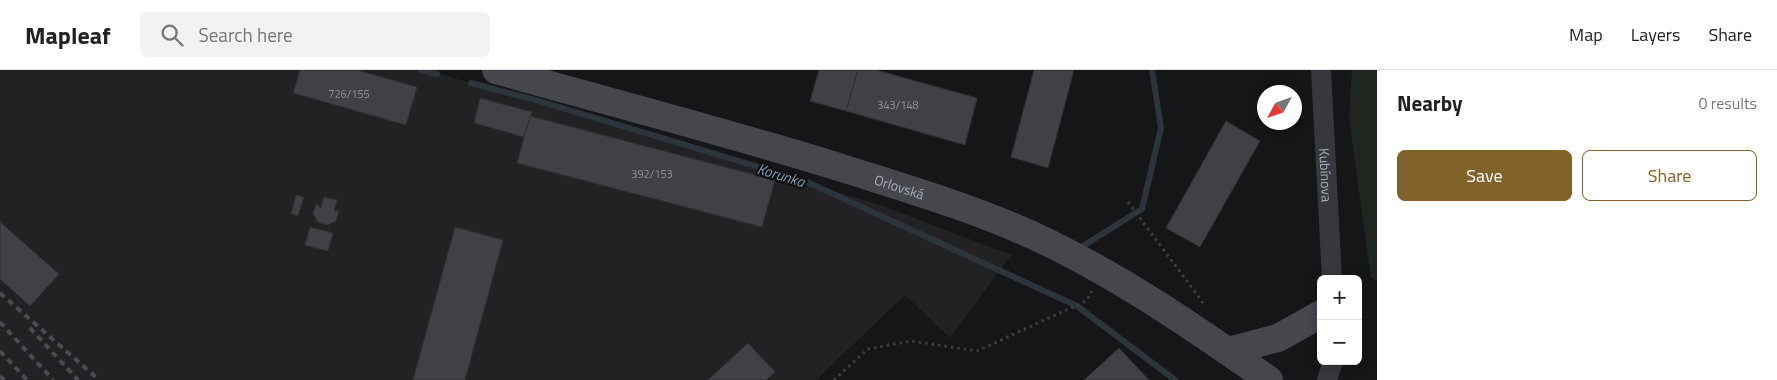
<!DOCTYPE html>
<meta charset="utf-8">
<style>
body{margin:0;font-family:"Titillium Web",sans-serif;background:#f2f2f2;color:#222}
.controls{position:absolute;right:15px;bottom:15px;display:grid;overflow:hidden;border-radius:8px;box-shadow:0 2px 12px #0003}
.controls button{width:45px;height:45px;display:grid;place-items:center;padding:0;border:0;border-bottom:1px solid #e0e0e0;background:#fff;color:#222;font:25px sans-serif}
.compass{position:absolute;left:1257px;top:15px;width:45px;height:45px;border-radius:50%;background:#fff;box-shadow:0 2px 12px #0003;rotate:230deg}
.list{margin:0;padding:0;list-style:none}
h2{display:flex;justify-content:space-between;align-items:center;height:65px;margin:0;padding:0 20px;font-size:21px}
h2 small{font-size:16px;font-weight:400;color:#767676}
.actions{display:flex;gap:10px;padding:15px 20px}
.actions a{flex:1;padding:11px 0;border:1px solid #80622a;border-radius:8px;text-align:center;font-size:18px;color:#80622a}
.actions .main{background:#80622a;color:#fff}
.icon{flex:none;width:28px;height:28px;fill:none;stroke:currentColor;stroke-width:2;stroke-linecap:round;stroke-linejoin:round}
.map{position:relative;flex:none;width:1377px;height:310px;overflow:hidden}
header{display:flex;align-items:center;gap:30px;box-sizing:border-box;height:70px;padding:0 25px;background:#fff;border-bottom:1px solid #e0e0e0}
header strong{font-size:24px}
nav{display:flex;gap:28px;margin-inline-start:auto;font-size:18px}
.search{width:350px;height:45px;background:#f2f2f2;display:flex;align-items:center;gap:12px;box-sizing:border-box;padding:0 18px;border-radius:8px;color:#767676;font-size:19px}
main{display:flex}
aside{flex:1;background:#fff}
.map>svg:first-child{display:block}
.built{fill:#222225}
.green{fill:#1e261f}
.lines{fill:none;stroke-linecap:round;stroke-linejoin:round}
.stream{stroke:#2c353c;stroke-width:6}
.building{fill:#404145;stroke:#303034}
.path{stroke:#3d3f44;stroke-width:3;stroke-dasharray:2.5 4;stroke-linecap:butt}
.street{stroke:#37383d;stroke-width:20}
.secondary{stroke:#45474d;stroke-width:28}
.rail{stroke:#4a4c52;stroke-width:4;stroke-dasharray:6 5;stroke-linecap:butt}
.labels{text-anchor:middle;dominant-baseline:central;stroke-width:5;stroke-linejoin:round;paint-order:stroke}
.number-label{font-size:11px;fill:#8e929b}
.street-label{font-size:14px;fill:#a8adb8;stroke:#111113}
.water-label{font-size:15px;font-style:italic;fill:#7f9bb3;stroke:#111113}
</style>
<header>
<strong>Mapleaf</strong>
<div class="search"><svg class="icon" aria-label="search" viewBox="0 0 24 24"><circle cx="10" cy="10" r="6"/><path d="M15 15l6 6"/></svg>Search here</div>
<nav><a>Map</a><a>Layers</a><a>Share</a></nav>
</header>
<main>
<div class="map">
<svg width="1377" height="310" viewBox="0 0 1377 310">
<rect width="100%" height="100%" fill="#161618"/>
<path class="built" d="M0,0H427L883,136L1011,185L950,268L905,225L816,310H0Z"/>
<path class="green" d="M1352,0H1377V211L1371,208L1349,49Z"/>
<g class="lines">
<g class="stream">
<path d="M421,0L437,4"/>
<path d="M471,13L539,31L805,111L1077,236L1175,310"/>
<path d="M1083,176L1142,139L1161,58L1152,0"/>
</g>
</g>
<g class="building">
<path d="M300,0H357L417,17L406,55L293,23Z"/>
<path d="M819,0H858L846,41L810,31Z"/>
<path d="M858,0H876L977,28L965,75L846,41Z"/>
<path d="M1034,0H1074L1048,98L1011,87Z"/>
<path d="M480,28L532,42L524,67L474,53Z"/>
<path d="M530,46L775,110L762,157L517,93Z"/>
<path d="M1226,51L1260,71L1200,177L1166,158Z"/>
<path d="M296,125L304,127L298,146L291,144Z"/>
<path d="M324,127L337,130L334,141H339L336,151L327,155L318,152L313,144L316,134L321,138Z"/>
<path d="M0,152L59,204L30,236L0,209Z"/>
<path d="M310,157L333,163L328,181L305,175Z"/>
<path d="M455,157L503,170L465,310H413Z"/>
<path d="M748,273L775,302L766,310H708Z"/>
<path d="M1119,278L1149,310H1084Z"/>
</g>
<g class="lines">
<g class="path">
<path d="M1128,132L1204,234"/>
<path d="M834,310L868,279L911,271L977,281L1086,231L1092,221"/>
</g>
<g class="street">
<path id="s1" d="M1321,0L1332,209"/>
<path d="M1327,310L1333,291"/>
</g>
<g class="secondary">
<path id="s2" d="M496,0C613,33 730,63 845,99C915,121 986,142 1051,174C1128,212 1199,261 1269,310"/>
<path d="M1228,281L1278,268L1321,244"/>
</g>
<g class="rail">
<path d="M0,223L99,310"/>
<path d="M0,252L53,310"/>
<path d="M30,258L78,310"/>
<path d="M0,281L27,310"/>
<path d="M0,306L4,310"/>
</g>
</g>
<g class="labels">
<g class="number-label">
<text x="349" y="24">726/155</text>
<text x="898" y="35">343/148</text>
<text x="652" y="104">392/153</text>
</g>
<g class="street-label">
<text stroke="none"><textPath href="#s1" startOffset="105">Kubínova</textPath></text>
<text stroke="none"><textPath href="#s2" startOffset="420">Orlovská</textPath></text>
</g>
<g class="water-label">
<text transform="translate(781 105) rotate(17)">Korunka</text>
</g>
</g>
</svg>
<div class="controls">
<button>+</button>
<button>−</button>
</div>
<svg class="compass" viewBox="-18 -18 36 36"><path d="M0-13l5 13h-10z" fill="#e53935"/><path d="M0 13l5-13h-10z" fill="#767676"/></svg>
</div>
<aside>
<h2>Nearby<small>0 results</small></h2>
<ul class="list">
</ul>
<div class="actions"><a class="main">Save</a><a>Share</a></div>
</aside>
</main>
